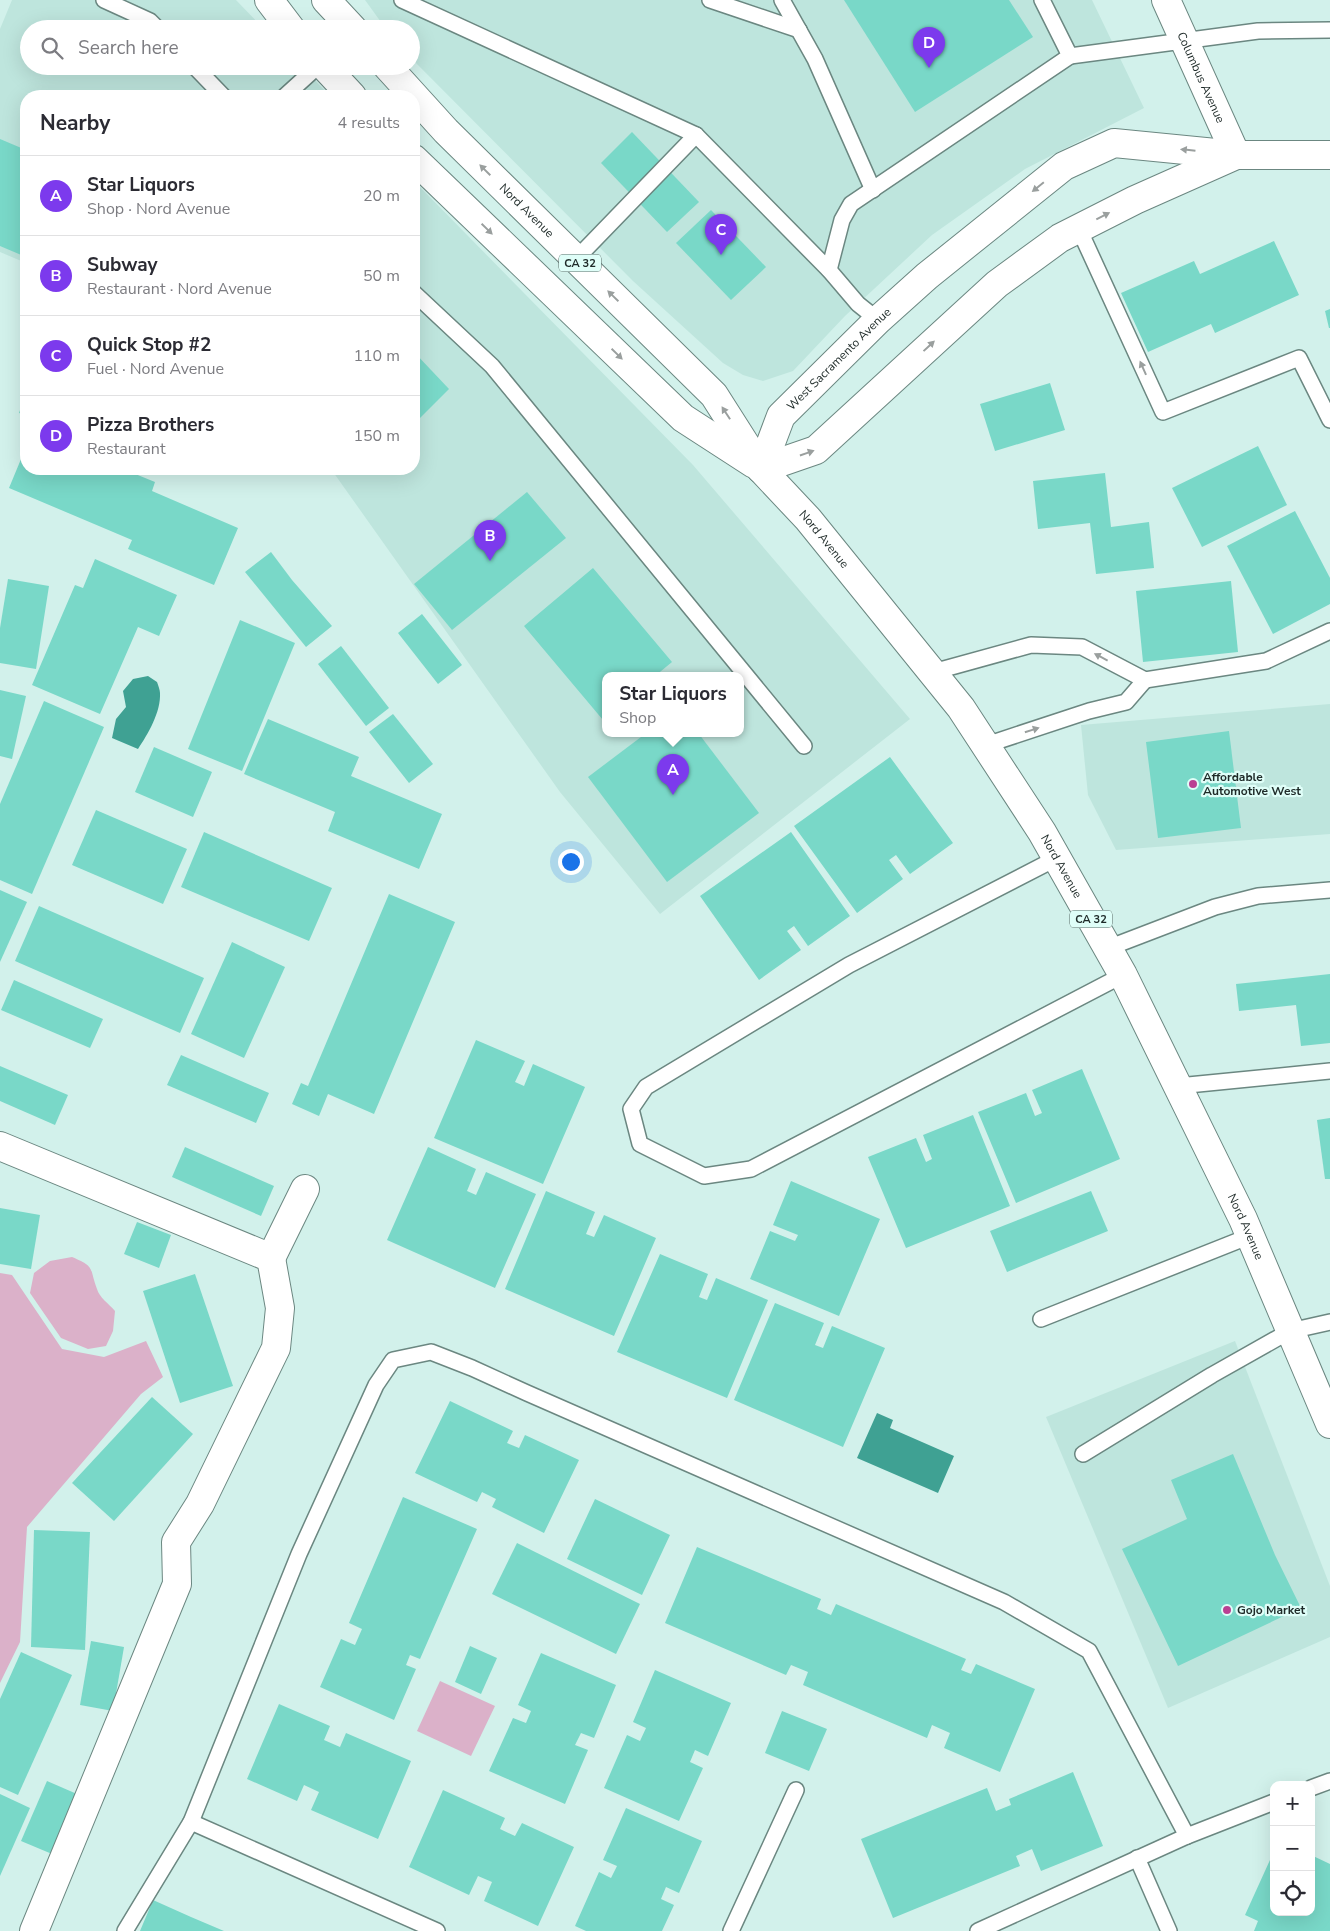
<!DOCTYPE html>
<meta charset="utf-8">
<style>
body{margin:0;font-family:"Nunito Sans",sans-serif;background:#f7f7f7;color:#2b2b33}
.controls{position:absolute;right:15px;bottom:15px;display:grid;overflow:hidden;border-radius:10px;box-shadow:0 5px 20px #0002}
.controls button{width:45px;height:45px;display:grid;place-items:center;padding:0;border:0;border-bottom:1px solid #e1e1e2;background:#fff;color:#2b2b33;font:25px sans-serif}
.you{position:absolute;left:570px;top:861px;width:18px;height:18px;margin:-12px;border:4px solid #fff;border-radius:50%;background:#1a73e8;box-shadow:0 0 0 8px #1a73e833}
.badge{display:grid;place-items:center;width:32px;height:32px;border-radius:50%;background:#7c3aed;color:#fff;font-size:16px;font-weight:700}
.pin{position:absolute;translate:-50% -41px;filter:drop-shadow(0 1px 2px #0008)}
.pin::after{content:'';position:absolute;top:26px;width:18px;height:15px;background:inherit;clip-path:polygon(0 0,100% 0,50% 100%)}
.popup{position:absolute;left:602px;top:672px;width:142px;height:65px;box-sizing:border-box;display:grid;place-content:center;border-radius:10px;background:#fff;filter:drop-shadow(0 1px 4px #0005);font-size:16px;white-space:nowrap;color:#7c7c81}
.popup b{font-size:19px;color:#2b2b33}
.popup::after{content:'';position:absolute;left:50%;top:100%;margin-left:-10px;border:10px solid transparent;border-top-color:#fff}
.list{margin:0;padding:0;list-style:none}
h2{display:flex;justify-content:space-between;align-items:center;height:65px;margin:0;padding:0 20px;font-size:21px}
h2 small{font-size:16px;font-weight:400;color:#7c7c81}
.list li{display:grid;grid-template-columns:32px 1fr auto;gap:15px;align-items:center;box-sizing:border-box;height:80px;padding:0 20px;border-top:1px solid #e1e1e2}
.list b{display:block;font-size:19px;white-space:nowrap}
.list p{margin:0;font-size:16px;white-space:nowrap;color:#7c7c81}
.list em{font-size:16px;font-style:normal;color:#7c7c81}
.icon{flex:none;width:28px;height:28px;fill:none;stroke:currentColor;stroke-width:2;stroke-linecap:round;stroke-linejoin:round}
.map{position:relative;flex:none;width:1330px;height:1931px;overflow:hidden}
.search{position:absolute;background:#fff;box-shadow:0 5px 20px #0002;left:20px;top:20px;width:400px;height:55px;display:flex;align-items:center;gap:12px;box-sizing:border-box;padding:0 18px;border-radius:28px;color:#7c7c81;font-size:19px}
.panel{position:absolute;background:#fff;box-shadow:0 5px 20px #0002;left:20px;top:90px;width:400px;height:385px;border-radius:20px}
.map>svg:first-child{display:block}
.built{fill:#bee5dd;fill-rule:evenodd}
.green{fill:#dbb1c9}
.water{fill:#3fa193}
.building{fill:#79d8c8}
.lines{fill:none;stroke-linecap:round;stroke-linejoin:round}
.service-casing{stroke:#6b8781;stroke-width:18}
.minor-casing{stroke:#6b8781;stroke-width:30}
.primary-casing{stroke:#6b8781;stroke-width:30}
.service{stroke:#fff;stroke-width:15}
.minor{stroke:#fff;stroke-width:28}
.primary{stroke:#fff;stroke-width:28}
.oneway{fill:#9a9f9e}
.poi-dot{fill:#ba4093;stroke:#dffef8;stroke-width:2}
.labels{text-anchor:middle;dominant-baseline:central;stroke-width:4.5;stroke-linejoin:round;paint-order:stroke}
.shield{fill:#dffef8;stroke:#586a66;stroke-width:1}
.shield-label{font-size:11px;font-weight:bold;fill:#1e2a28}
.street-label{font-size:12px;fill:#1e2a28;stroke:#dffef8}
.poi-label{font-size:12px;font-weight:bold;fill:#1e2a28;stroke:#dffef8;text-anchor:start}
</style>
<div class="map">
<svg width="1330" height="1931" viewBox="0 0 1330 1931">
<rect width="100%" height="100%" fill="#d2f1eb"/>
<g class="built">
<path d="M12,0H236L264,29H29V66H301L330,96H26V263L0,252V29Z"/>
<path d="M365,0H1092L1144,108L1025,169L932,235L845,316L793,371L763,381L743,375L723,363L633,281L411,58V29H386Z"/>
<path d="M414,181L693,465L910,719L660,914L560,792L331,469H414ZM606,676H740V734H606Z"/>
<path d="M1330,704V834L1116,850L1088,795L1081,725Z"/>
<path d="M1235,1341L1330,1586V1637L1168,1708L1046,1417Z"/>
</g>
<g class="green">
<path d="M72,1257C96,1267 89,1268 97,1289C99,1297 109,1304 115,1311L113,1331L106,1346L88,1349L61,1338L30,1293L34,1273L50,1261Z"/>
<path d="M0,1273L12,1275L62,1349L104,1357L146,1341L163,1377L141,1394L27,1527L20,1642L0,1683Z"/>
<path d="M440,1681L495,1706L471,1756L417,1731Z"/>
</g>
<g class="water">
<path d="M148,676L157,682C158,685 160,690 160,693C161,712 148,734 138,749L112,738L116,719L126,707L123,691L133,679Z"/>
<path d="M877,1413L893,1420L890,1428L954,1456L938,1493L857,1458Z"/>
</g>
<g class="building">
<path d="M844,0H1009L1033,37L915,112Z"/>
<path d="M632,132L699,202L667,232L601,163Z"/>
<path d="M0,139L26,150V257L0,246Z"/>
<path d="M711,210L766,267L731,300L676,243Z"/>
<path d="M1274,241L1299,295L1215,333L1211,324L1148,352L1121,293L1194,261L1200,274Z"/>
<path d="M1330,309V328H1329L1325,311Z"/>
<path d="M414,352L449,389L414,424Z"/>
<path d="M1050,383L1065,430L995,451L980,404Z"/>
<path d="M26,393V415L19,413Z"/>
<path d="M1258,446L1287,505L1202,547L1172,488Z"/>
<path d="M26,447V469H123L155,482L152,491L238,528L214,585L128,549L132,540L9,488Z"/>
<path d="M1105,473L1111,527L1149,522L1154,568L1096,574L1090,523L1038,529L1033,481Z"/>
<path d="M527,492L566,538L452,630L414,584Z"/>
<path d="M1295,511L1330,578V604L1273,634L1227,546Z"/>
<path d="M271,552L292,580L332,626L306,647L245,572Z"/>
<path d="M95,559L177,595L159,636L138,627L100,714L32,685L75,585L83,588Z"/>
<path d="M593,568L672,662L655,676H606V718L603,720L524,626Z"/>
<path d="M8,579L49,586L36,669L0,663V628Z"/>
<path d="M1231,581L1238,652L1143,662L1136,591Z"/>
<path d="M422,614L462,665L438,684L398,633Z"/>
<path d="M240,620L295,643L242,771L188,749Z"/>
<path d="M341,646L389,708L366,726L318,664Z"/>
<path d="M0,690L26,696L12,759L0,756Z"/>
<path d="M44,701L104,727L32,894L0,880V804Z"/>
<path d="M393,714L433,764L409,783L369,732Z"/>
<path d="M268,719L359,757L351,776L442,814L419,869L328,831L335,812L244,774Z"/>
<path d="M1229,731L1241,828L1158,838L1146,742Z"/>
<path d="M645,734H699L759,813L667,882L588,777Z"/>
<path d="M154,747L212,772L193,817L135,792Z"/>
<path d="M890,757L953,843L910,874L896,855L889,860L903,879L857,913L794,826Z"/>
<path d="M96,810L187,849L163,904L72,865Z"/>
<path d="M204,832L332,888L309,941L181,887Z"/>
<path d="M791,832L850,916L808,946L794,926L787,931L801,950L759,980L700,896Z"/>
<path d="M0,890L27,902L0,962Z"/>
<path d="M389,894L455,922L374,1114L328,1094L319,1116L292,1104L301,1083L308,1086Z"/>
<path d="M39,906L204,978L180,1033L15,961Z"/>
<path d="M232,942L285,967L244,1058L191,1034Z"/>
<path d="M1330,974V1043L1301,1046L1296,1005L1239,1011L1236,984Z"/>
<path d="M14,980L103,1019L90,1048L1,1010Z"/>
<path d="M476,1040L525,1061L515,1082L524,1086L533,1064L585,1087L543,1184L434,1138Z"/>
<path d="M181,1055L269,1093L256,1123L167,1085Z"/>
<path d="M0,1066L68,1095L55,1125L0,1101Z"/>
<path d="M1082,1069L1120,1159L1016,1203L978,1112L1026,1093L1035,1116L1042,1113L1032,1090Z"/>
<path d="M973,1115L1010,1206L906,1248L868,1157L916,1138L926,1162L932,1159L923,1135Z"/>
<path d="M1330,1118V1179H1325L1317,1120Z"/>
<path d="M185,1147L274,1186L261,1216L172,1177Z"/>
<path d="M428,1147L476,1169L467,1191L476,1195L486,1172L536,1194L495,1288L387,1240Z"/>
<path d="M791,1181L880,1219L839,1316L750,1279L770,1231L795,1241L798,1235L773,1225Z"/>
<path d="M546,1191L595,1212L586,1234L594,1237L604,1215L656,1238L614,1336L505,1289Z"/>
<path d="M1091,1191L1108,1231L1007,1272L990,1231Z"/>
<path d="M0,1208L40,1215L31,1269L0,1264Z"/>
<path d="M137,1222L171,1235L159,1268L124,1254Z"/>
<path d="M660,1254L708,1274L699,1297L707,1300L716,1278L768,1300L727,1398L617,1352Z"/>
<path d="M195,1274L233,1386L180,1403L143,1291Z"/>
<path d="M775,1303L824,1323L815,1345L823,1348L832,1326L885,1348L843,1447L734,1400Z"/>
<path d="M152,1397L193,1434L114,1521L72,1483Z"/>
<path d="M450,1401L513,1431L507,1443L519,1448L525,1435L579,1460L544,1533L492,1507L496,1499L482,1492L477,1502L415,1473Z"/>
<path d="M1233,1454L1275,1555L1301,1608L1178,1666L1122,1549L1187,1519L1171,1480Z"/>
<path d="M403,1497L477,1529L420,1659L410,1655L406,1665L416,1669L394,1720L320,1687L341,1639L355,1645L362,1629L349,1623Z"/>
<path d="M595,1499L670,1535L642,1595L567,1559Z"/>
<path d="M34,1530L90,1532L85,1650L31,1647Z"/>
<path d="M517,1543L640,1604L616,1654L492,1594Z"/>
<path d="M697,1547L821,1599L817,1609L831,1615L836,1604L966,1659L961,1670L971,1674L976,1664L1035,1689L1000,1772L944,1748L950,1733L932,1725L927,1738L803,1685L808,1672L791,1665L786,1675L665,1623Z"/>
<path d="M91,1641L124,1647L113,1711L80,1705Z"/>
<path d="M470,1646L497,1658L481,1694L455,1682Z"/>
<path d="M21,1652L72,1675L18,1795L0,1787V1699Z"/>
<path d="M541,1653L616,1685L594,1738L581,1733L575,1745L588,1750L565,1804L489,1771L513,1718L526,1723L531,1711L518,1705Z"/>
<path d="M655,1670L731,1703L708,1756L695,1750L690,1762L703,1768L679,1821L604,1788L627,1735L640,1741L646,1728L633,1722Z"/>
<path d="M279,1704L330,1726L324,1740L340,1747L346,1733L411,1761L378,1839L311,1810L319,1792L304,1785L297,1801L247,1779Z"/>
<path d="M782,1711L827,1729L809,1771L765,1753Z"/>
<path d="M1073,1772L1103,1846L1041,1871L1032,1849L1016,1856L1020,1866L893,1918L861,1839L987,1788L996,1811L1011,1805L1009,1799Z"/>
<path d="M47,1781L77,1794L52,1854L21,1841Z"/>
<path d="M443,1790L505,1818L500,1829L515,1836L522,1823L574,1847L538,1926L484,1901L492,1882L478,1876L469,1895L409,1867Z"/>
<path d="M0,1794L30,1808L0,1876Z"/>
<path d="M626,1808L702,1841L679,1893L666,1887L661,1899L674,1905L662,1931H586L575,1926L599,1872L611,1878L617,1866L603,1860Z"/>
<path d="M1274,1851V1912H1311V1855L1330,1864V1931H1254L1258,1921L1245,1915Z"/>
<path d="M153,1900L191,1917L224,1931H140Z"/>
</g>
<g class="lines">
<defs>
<g id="service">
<path d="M104,0L150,21L158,29"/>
<path d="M402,0L696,135L829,270L858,304L878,320"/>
<path d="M710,0L799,30"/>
<path d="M782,0L815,59L873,190"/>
<path d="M1070,56L1258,31L1330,30"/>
<path d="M194,66L223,96"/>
<path d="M285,96L318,66"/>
<path d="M1079,229L1163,412L1299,358L1330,420"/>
<path d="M576,259L696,135"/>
<path d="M829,270L842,220L851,204L1070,56L1042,0"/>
<path d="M414,293L492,366L804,746"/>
<path d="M933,672L1031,645L1082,647L1145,680L1266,661L1330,631"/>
<path d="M986,745L1089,711L1126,702L1145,680"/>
<path d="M1057,858L849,965L646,1087L631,1109L640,1144L704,1176L751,1169L1123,975"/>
<path d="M1108,948L1215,907L1258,896L1330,890"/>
<path d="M1178,1086L1330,1071"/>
<path d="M1041,1319L1250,1236"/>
<path d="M1083,1454L1212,1375L1290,1331L1330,1322"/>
<path d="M1311,1788L1330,1781"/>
<path d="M191,1822L437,1931"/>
<path d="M1137,1858L1169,1931"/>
<path d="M125,1931L191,1822L299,1554L376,1385L393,1360L431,1352L472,1368L527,1393L1004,1602L1089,1651L1187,1836L1274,1802"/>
<path d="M731,1931L796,1790"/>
<path d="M978,1931L1187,1836"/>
</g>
<g id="minor">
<path id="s1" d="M1166,0L1236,155"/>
<path id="s2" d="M761,469L781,416L878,320L927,276L1064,166L1114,143L1236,155H1330"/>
<path d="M761,469L816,450L997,284L1060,238L1135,200L1234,156"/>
<path d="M0,1146L271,1258L280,1308L276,1348L200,1504L176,1542L177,1584L34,1931"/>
<path d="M271,1258L305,1189"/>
</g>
<g id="primary">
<path d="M269,0L291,29"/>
<path d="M326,0L353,29"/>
<path d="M324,66L352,96"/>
<path id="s3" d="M387,66L446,131L714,395L761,469L808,519L961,708L1042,832L1123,975L1243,1219L1330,1424"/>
<path d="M414,159L683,418L754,464"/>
</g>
</defs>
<use href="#service" class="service-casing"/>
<use href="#minor" class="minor-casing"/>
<use href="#primary" class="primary-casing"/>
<use href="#service" class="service"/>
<use href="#minor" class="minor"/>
<use href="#primary" class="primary"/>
</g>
<defs><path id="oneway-solid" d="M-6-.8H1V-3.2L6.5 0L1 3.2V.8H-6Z" transform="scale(1.25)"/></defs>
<g class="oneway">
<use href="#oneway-solid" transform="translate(1188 150) rotate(-174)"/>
<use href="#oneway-solid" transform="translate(485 170) rotate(-135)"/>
<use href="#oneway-solid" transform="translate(1038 187) rotate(141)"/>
<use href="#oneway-solid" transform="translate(1103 216) rotate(-27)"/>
<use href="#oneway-solid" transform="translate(487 229) rotate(44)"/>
<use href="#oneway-solid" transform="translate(613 296) rotate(-136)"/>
<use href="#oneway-solid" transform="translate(929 346) rotate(-43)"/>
<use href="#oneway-solid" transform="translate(617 354) rotate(44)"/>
<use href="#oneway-solid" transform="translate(1143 368) rotate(-114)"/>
<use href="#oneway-solid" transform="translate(726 413) rotate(-123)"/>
<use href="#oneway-solid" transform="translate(807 453) rotate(-19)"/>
<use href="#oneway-solid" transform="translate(1101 657) rotate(-152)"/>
<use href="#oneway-solid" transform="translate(1032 730) rotate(-18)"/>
</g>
<g class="poi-dot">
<circle cx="1193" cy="784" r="5"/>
<circle cx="1227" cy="1610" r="5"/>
</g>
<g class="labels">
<g class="shield">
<rect x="559" y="254.5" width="42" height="17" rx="4"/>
<rect x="1070" y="910.5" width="42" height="17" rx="4"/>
</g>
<g class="shield-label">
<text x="580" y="263">CA 32</text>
<text x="1091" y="919">CA 32</text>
</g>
<g class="street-label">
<text stroke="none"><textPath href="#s1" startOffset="85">Columbus Avenue</textPath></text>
<text stroke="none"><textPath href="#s3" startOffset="201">Nord Avenue</textPath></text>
<text stroke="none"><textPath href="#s2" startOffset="138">West Sacramento Avenue</textPath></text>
<text stroke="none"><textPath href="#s3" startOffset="646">Nord Avenue</textPath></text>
<text stroke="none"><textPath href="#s3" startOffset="1051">Nord Avenue</textPath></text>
<text stroke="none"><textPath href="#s3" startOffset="1456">Nord Avenue</textPath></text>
</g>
<g class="poi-label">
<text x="1203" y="777">Affordable<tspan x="1203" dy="14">Automotive West</tspan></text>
<text x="1237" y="1610">Gojo Market</text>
</g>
</g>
</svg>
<div class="controls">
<button>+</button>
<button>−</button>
<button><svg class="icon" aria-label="locate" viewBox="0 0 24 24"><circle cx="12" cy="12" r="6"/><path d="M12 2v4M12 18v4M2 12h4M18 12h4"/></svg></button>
</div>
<div class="you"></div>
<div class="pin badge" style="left:673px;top:795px">A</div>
<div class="popup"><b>Star Liquors</b>Shop</div>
<div class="pin badge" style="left:490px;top:561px">B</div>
<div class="pin badge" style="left:721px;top:255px">C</div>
<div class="pin badge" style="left:929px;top:68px">D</div>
<div class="search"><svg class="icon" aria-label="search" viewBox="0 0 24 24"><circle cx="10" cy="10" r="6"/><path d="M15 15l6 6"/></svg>Search here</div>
<section class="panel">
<h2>Nearby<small>4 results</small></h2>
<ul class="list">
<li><span class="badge">A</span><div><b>Star Liquors</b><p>Shop · Nord Avenue</p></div><em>20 m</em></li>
<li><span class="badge">B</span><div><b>Subway</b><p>Restaurant · Nord Avenue</p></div><em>50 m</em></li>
<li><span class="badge">C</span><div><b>Quick Stop #2</b><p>Fuel · Nord Avenue</p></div><em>110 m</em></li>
<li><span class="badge">D</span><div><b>Pizza Brothers</b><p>Restaurant</p></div><em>150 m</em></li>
</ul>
</section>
</div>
